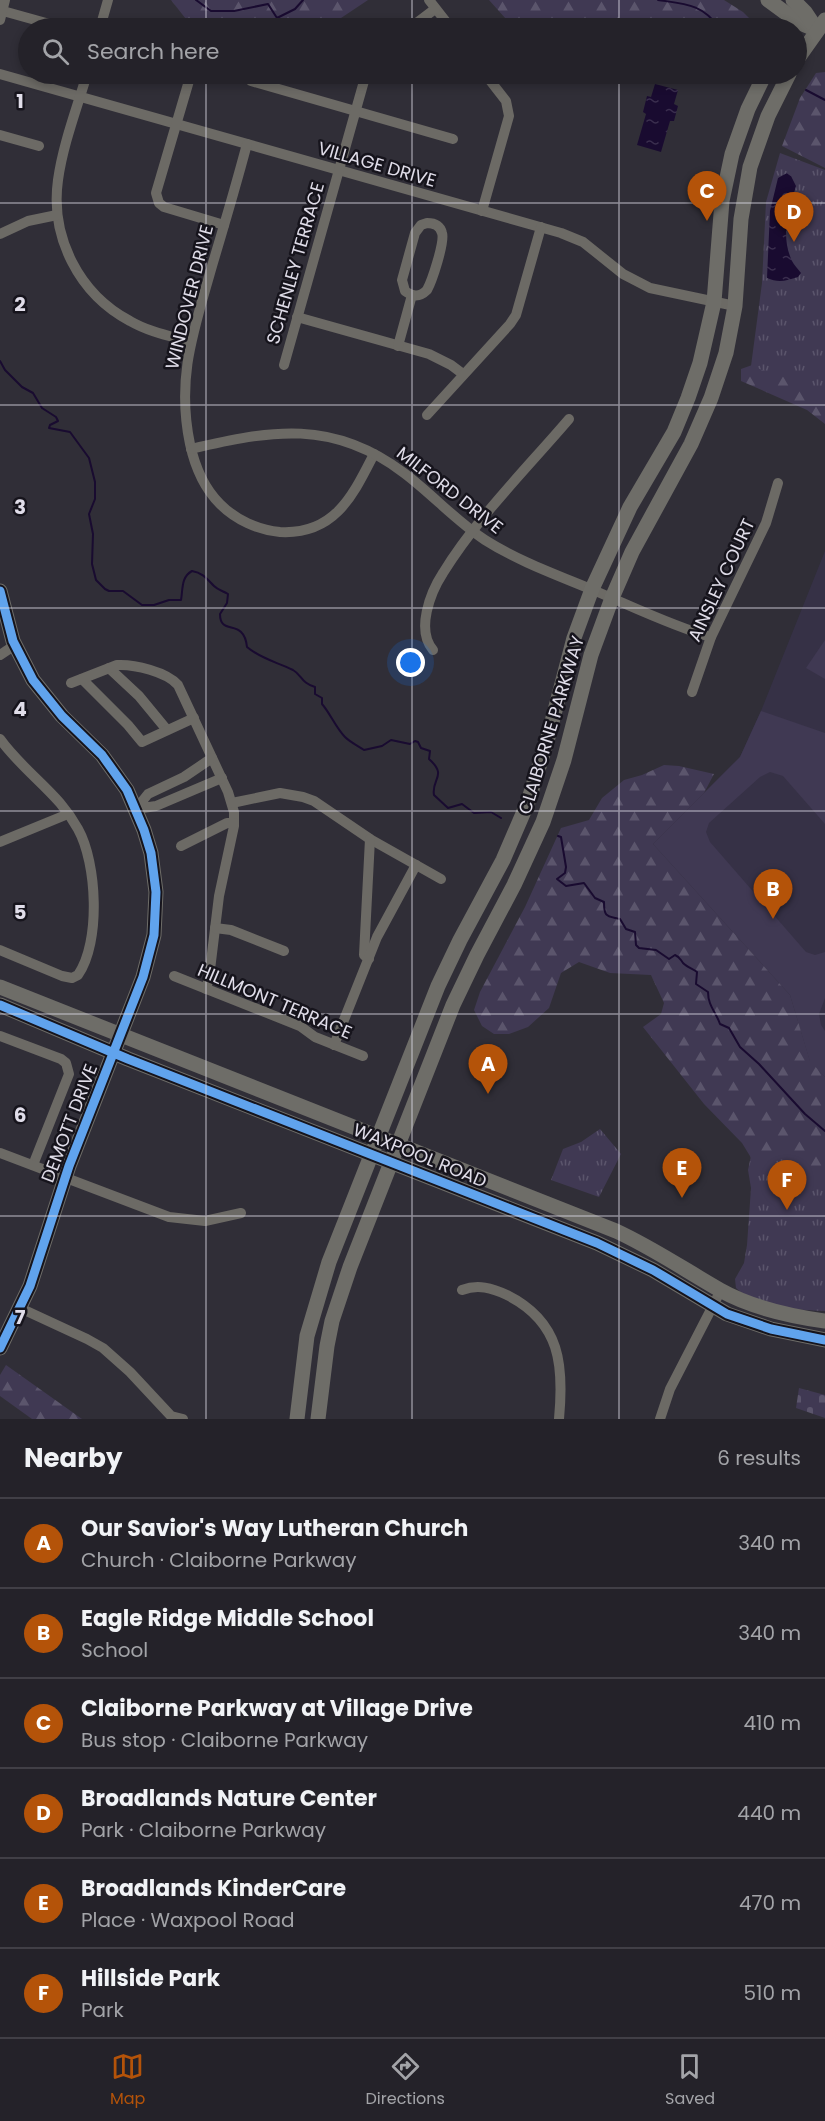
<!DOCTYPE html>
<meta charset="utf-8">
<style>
body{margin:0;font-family:Poppins,sans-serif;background:#2c2a31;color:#f1f3f6}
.you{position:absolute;left:411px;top:663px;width:21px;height:21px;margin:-15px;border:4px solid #fff;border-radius:50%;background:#1a73e8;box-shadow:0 0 0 9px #1a73e833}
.badge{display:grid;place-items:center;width:39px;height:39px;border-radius:50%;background:#b45309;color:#fff;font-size:20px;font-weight:700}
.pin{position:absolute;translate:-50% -50px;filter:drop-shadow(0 2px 3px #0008)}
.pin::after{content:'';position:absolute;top:32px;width:21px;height:18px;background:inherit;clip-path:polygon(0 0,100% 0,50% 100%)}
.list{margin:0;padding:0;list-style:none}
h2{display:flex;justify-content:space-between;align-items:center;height:78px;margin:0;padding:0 24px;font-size:26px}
h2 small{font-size:20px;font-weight:400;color:#a3a4a8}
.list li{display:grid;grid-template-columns:39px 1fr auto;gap:18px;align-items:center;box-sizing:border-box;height:90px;padding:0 24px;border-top:2px solid #413f46}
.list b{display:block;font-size:22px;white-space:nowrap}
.list p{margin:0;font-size:20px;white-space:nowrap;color:#a3a4a8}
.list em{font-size:20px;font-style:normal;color:#a3a4a8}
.icon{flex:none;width:33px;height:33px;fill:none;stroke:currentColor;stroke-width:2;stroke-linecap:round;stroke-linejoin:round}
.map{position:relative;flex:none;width:825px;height:1419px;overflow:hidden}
.search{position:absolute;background:#242229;box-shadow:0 3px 9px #0003;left:18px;right:18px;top:18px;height:66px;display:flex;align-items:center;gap:15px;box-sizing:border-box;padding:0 21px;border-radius:33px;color:#a3a4a8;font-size:22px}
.sheet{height:618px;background:#242229}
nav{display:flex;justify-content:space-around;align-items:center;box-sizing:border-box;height:84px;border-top:2px solid #413f46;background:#242229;font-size:16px;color:#a3a4a8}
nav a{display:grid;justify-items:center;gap:3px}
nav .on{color:#b45309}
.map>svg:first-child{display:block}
.built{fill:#363146}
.grass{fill:#403953}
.forest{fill:url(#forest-firs)}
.cemetery{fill:url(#cemetery-stones)}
.park{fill:url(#park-tufts)}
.water{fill:url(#water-ripples)}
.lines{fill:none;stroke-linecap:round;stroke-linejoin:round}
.stream{stroke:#190b30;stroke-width:2}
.street{stroke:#6c6a65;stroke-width:10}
.secondary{stroke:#6e6d68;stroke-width:15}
.cycleway-casing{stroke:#16141c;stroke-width:13}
.cycleway{stroke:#60a3ed;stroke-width:9}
.grid{fill:none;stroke:#e0dde9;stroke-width:1.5;stroke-opacity:0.55}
.labels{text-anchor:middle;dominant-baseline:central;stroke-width:5;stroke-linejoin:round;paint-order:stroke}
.street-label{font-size:18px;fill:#e0dde9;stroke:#16141c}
.grid-label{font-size:20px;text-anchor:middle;font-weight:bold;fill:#e0dde9;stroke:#16141c;stroke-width:5;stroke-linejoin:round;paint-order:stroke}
</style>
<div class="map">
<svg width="825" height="1419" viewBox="0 0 825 1419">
<defs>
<pattern id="forest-firs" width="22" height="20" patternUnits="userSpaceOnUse" patternTransform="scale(1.5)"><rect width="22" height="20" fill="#403953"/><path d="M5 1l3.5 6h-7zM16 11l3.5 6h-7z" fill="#5b556c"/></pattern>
<pattern id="cemetery-stones" width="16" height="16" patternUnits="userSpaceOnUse" patternTransform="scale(1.5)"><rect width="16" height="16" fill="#403953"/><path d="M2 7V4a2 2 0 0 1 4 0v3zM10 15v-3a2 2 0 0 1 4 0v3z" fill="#5b556c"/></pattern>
<pattern id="park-tufts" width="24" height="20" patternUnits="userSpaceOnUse" patternTransform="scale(1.5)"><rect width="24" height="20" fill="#403953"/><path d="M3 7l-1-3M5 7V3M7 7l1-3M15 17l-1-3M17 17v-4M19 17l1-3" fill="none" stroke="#5b556c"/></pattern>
<pattern id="water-ripples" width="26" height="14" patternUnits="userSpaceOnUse" patternTransform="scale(1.5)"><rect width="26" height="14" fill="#190b30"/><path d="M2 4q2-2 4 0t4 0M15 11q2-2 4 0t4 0" fill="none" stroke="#3a2e4e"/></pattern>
</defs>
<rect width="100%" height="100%" fill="#302e37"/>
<path class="built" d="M825,551V1077L810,1062L790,995L653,844L740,757L761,711Z"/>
<g class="grass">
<path d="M825,640V679L806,668Z"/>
<path d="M761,711L825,733V824L783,776L770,772L760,777L709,823L706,832L710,842L806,952L815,955L825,952V998L819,1014L821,1025L825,1031V1077L810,1062L790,995L653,844L740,757Z"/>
</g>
<g class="forest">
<path d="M171,0H368L326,28H193Z"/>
<path d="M489,0H724L743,12L759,28H691L679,23L655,28H514Z"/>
<path d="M825,72V168L782,146L800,98L816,73Z"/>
<path d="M755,364L825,389V424L807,410L741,381V369Z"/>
<path d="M664,765L679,766L714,774L704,793L653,844L790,995L810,1061L825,1077V1222L753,1161L742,1143L704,1104L643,1027L661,1014L664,1003L651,975L610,973L579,962L561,973L549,1008L528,1027L509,1034H494L482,1026L474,1010L480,992L525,907L561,828L589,820L602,798L624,780L642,775Z"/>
<path d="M6,1365L82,1419H32L0,1396V1375Z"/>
</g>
<path class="cemetery" d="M799,1388L825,1395V1418L796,1408Z"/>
<g class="park">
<path d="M780,153L825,170V391L751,366L762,283L766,202Z"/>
<path d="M600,1129L621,1154L599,1197L551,1180L563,1149L581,1142Z"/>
<path d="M752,1151L789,1155L825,1175V1311C798,1310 756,1307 736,1288L735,1279L744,1263L747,1245L751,1188L748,1170Z"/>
</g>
<g class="water">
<path d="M655,84L678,90L674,104L678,106L674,121H670L661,152L637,145L646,114L643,112L647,96L651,97Z"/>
<path d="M787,173L791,176L796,186C789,211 780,235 792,261C794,265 798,269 801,273L798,277C786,281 778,283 767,278L770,211L778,178Z"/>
</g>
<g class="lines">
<g class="stream">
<path d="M196,0L211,11H234L268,4L277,18L295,9L303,0"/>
<path d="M658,0C685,4 703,4 719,28"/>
<path d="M806,90L825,100"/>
<path d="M0,361L5,370L22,387L33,393L42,408L56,417L58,421L50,425L49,428L70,432L89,458L95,482V499L89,514L93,534L92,564L96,580L105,589L109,591H123L142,605H154L169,600H181C183,589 181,577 192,571C203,573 207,579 214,586C218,590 223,591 228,594L227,603L220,614C220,637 244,617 247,647C261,659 277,662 293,670C302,675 301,683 315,687V694L322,698V704C330,713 336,728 345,737C350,742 358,746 364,750L382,746L391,740L410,744L415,741L418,742L421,748L430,751L429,759C448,776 431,779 434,795L448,808L462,804L474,813L491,812L501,818"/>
<path d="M558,836L561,837L566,867L565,873L557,879L566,886L584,883L595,898L604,902C604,918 607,916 620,919L626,929L635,932L636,945L639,948L656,950L669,959L675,955C680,957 680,959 683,963C687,967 693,969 697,972L696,984L708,992C708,1006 716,1012 720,1024L729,1028L740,1047L759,1064L805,1114L825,1131"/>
</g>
<g class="street">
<path d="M429,0L451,28"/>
<path d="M3,11L64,28"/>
<path d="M0,20L5,0"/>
<path d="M100,28L108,0"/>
<path d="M410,28L435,9"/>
<path d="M0,74L561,233L583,242L623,274L650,288L735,306"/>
<path d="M87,74C77,108 63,144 58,180C50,237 79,294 130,321C149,332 170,336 191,342"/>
<path d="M191,74L156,193L159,203L164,207L224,225"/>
<path d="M251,81L453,139"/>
<path d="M0,135L39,146"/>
<path d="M247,144C236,185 224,226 212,266C194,330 176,377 190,444C195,467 203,487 220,504C236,520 258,530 280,532C335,535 353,495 374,454"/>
<path d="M482,211L509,116L506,101L485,74"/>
<path d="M427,223C434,223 440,225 442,233C445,242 432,281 427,290C420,297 413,297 405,291L402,280L415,233L421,225Z"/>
<path d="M0,234L28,221L57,215"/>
<path d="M297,317L429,354L451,365L463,374"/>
<path d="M398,346L412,295"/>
<path d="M284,365L366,74"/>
<path d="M427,415L510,324L516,315L541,227"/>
<path d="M191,449C271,430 333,419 404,473C432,494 456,521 485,540C518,561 557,575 593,590C629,605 674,627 711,637"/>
<path d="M433,650C416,630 430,593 443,573C476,519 528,467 569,419"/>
<path d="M0,655L15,645"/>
<path d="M109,668L139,696L167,730"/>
<path d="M82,679L128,725L142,742L194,718"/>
<path d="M71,683L117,665C134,664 167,672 178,685L228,792L234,812V826L219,896L209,978L206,989"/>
<path d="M692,692L711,637L766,523L778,483"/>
<path d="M0,739C17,763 41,781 60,803C66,810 73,820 78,829C97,863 101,942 78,975L72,978L62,976L0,950"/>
<path d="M212,758L184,777L148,794L136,809L156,806L222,778"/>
<path d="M232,803L280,793L303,797L314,801L370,839L441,879"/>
<path d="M0,842L68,814"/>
<path d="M181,846L227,823H234"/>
<path d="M215,928L231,930L284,951"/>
<path d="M369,959L364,955L370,839"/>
<path d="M174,976L300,1026L315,1037L363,1056"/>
<path d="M0,1036L61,1059L66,1063L69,1074L33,1165"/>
<path d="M334,1045L377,937L416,865"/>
<path d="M0,1153L169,1217L205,1221L241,1213"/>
<path d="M462,1290C478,1284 492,1288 507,1295C561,1322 564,1366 559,1419"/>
<path d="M20,1308L87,1339L103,1348L130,1372L171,1416L183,1419"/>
<path d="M660,1419L670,1389L721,1290"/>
</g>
<g class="secondary">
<path d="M768,0L798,22L817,30"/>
<path d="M793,0L805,12L817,30"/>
<path d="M796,61L825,20"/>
<path d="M0,591L13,641L33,680L62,716L102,755L127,790L144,830L151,853L156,892L154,935L143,977L69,1166L30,1286L0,1348"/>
<path d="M0,987L616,1231C653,1248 685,1270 720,1290C752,1308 789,1316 825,1321"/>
<path d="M0,1005L128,1059L597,1243L653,1270L727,1314L771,1329L825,1340"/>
<path d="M297,1419L307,1336L329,1262L438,986L460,940L503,860L528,802L547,741L574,638L592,589L630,507L674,432L688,398L700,363L714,302L722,201L732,154L748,109L765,74"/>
<path d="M318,1419L327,1346L332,1321L350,1267L453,1005L477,955L514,885L543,822L564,760L591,655L612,598L632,552L691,444L711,398L726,353L735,306L741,219L750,167L768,116L789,74"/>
</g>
<defs>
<g id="cycleway">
<path d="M0,591L13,641L33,680L62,716L102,755L127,790L144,830L151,853L156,892L154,935L143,977L69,1166L30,1286L0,1348"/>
<path d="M0,1005L128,1059L597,1243L653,1270L727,1314L771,1329L825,1340"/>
</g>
</defs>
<use href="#cycleway" class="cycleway-casing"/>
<use href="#cycleway" class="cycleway"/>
</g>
<path class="grid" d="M206,0V28M412,0V28M619,0V28M206,74V1419M412,74V1419M619,74V1419M0,203H825M0,405H825M0,608H825M0,811H825M0,1014H825M0,1216H825"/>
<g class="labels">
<g class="street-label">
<text transform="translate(377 164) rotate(16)">VILLAGE DRIVE</text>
<text transform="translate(295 263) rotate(-74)">SCHENLEY TERRACE</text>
<text transform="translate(189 297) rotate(-76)">WINDOVER DRIVE</text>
<text transform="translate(450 490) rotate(38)">MILFORD DRIVE</text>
<text transform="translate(721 580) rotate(-65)">AINSLEY COURT</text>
<text transform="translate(551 725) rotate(-73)">CLAIBORNE PARKWAY</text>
<text transform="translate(275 1001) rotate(23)">HILLMONT TERRACE</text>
<text transform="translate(69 1123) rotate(-69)">DEMOTT DRIVE</text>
<text transform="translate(420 1155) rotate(22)">WAXPOOL ROAD</text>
</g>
</g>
<g class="grid-label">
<text x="20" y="108">1</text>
<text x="20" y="311">2</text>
<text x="20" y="514">3</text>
<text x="20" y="716">4</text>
<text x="20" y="919">5</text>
<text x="20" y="1122">6</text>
<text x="20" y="1324">7</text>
</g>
</svg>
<div class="you"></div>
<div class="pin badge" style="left:488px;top:1094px">A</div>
<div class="pin badge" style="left:773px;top:919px">B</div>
<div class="pin badge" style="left:707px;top:221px">C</div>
<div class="pin badge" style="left:794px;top:242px">D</div>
<div class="pin badge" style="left:682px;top:1198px">E</div>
<div class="pin badge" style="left:787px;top:1210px">F</div>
<div class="search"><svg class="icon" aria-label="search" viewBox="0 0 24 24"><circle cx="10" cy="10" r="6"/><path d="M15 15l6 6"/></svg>Search here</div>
</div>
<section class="sheet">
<h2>Nearby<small>6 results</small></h2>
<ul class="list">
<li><span class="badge">A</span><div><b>Our Savior's Way Lutheran Church</b><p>Church · Claiborne Parkway</p></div><em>340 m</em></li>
<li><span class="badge">B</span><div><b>Eagle Ridge Middle School</b><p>School</p></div><em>340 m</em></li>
<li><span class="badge">C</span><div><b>Claiborne Parkway at Village Drive</b><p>Bus stop · Claiborne Parkway</p></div><em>410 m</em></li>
<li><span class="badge">D</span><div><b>Broadlands Nature Center</b><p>Park · Claiborne Parkway</p></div><em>440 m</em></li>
<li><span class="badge">E</span><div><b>Broadlands KinderCare</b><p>Place · Waxpool Road</p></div><em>470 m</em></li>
<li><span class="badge">F</span><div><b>Hillside Park</b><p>Park</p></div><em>510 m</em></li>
</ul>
</section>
<nav>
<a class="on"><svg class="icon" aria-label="map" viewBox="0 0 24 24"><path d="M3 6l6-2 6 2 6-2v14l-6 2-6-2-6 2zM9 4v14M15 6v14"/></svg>Map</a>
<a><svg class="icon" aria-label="directions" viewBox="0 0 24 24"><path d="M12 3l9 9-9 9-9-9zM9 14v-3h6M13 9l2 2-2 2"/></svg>Directions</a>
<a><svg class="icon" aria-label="saved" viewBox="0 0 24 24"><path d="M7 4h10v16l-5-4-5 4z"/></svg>Saved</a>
</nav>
